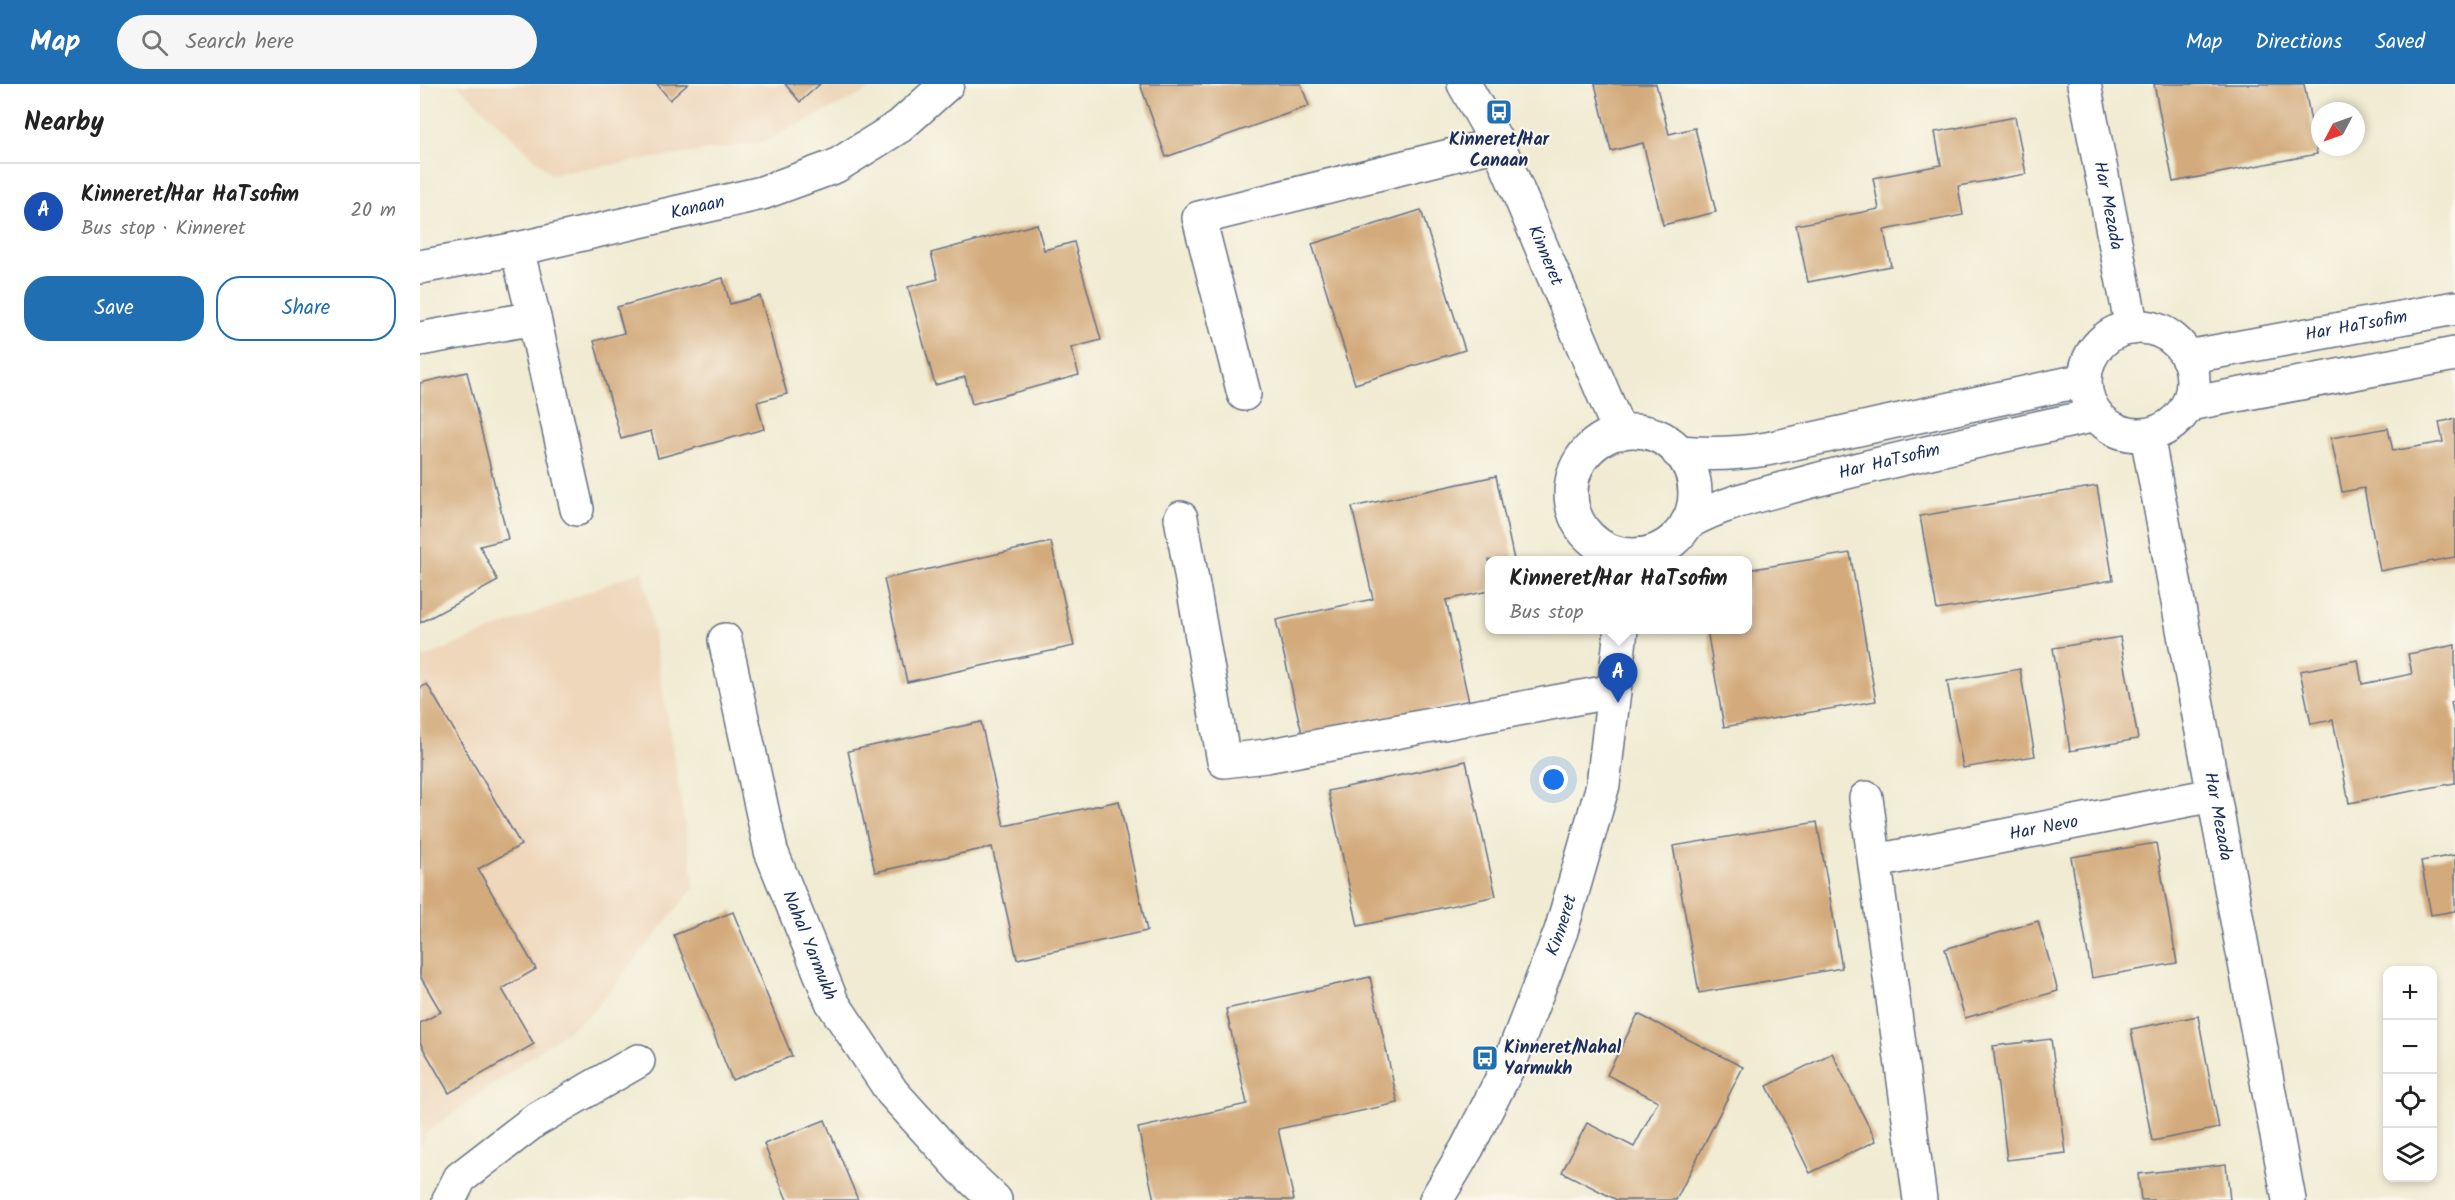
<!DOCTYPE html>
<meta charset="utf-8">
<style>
body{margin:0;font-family:Kalam,sans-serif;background:#f6f6f6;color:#222}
.controls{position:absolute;right:18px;bottom:18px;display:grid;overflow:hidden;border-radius:12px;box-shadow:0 3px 9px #0003}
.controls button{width:54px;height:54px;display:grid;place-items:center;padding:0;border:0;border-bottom:2px solid #e0e0e0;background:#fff;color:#222;font:30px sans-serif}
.compass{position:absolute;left:1891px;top:18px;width:54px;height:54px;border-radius:50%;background:#fff;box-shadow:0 3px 9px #0003;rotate:229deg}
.you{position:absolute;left:1134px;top:696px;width:21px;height:21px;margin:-15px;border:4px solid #fff;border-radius:50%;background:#1a73e8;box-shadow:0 0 0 9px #1a73e833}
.badge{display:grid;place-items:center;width:39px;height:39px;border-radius:50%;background:#1f6fb2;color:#fff;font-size:20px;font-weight:700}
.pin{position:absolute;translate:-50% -50px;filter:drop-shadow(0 2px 3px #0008)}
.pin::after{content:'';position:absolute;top:32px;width:21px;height:18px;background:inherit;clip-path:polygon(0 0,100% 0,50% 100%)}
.popup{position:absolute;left:1065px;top:472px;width:267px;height:78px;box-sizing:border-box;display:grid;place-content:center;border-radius:12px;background:#fff;filter:drop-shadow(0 2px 4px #0005);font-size:20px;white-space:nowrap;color:#767676}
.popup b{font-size:22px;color:#222}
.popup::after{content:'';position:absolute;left:50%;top:100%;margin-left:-12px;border:12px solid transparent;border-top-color:#fff}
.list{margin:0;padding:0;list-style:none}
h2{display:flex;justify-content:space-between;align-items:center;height:78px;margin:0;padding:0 24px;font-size:26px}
h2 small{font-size:20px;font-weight:400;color:#767676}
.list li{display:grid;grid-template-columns:39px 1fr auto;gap:18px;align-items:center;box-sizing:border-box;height:96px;padding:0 24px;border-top:2px solid #e0e0e0}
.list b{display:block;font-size:22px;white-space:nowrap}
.list p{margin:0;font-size:20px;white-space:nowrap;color:#767676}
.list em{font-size:20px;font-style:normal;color:#767676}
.actions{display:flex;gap:12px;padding:18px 24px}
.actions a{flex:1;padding:14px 0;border:2px solid #1f6fb2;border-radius:24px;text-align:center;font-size:21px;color:#1f6fb2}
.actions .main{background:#1f6fb2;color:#fff}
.icon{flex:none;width:33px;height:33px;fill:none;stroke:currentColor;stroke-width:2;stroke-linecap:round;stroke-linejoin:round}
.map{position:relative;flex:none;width:2035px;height:1116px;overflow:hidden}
header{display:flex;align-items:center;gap:36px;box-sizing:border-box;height:84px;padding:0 30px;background:#1f6fb2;color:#fff}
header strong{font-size:28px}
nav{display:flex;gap:33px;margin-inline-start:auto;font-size:21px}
.search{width:420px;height:54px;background:#f6f6f6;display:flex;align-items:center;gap:15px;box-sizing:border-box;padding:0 21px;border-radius:33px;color:#767676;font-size:22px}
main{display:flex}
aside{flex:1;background:#fff}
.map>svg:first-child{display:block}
.built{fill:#eed7bb}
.building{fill:#d3aa7c}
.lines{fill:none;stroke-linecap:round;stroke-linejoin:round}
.minor-casing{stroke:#667187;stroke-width:36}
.minor{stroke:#fff;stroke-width:33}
.labels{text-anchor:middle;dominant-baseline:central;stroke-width:4.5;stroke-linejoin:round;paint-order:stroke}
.poi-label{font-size:18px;font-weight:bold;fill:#1b2f5e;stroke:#fbf7ec}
.street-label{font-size:18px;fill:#1b2f5e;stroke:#fbf7ec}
</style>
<header>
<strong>Map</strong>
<div class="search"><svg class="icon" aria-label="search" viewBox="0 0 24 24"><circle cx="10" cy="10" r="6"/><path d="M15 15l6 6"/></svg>Search here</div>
<nav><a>Map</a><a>Directions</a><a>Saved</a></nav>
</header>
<main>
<aside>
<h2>Nearby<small></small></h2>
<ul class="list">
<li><span class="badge" style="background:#1a4fb4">A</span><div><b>Kinneret/Har HaTsofim</b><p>Bus stop · Kinneret</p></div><em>20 m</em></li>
</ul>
<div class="actions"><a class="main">Save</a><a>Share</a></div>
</aside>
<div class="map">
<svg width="2035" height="1116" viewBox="0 0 2035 1116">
<rect width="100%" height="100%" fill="#fbf7ec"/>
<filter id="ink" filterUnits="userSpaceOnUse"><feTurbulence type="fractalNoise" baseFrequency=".0167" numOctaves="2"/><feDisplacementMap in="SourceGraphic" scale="12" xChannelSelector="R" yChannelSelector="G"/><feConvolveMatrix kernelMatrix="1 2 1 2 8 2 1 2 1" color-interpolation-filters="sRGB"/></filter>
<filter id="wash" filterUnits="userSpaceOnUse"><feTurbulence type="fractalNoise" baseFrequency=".008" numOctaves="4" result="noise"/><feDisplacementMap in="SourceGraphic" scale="24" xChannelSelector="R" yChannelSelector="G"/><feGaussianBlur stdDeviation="1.35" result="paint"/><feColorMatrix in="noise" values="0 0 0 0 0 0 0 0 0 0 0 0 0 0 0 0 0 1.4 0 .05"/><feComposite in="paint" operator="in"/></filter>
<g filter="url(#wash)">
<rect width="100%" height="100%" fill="#f0ebd2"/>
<g class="built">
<path d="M37,0H455L442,10L343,58L131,90Z"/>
<path d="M223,486L275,802L173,928L6,1049L0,1065V575Z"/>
</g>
<g id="blocks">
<g class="building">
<path d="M237,0H268L250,16Z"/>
<path d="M365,0H400L380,18Z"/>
<path d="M720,0H881L889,22L746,73Z"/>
<path d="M1175,0H1236L1249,50L1275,44L1296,128L1243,141L1223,59L1191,67Z"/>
<path d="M1734,0H1884L1897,70L1753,98Z"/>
<path d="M1595,33L1606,90L1538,102L1543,131L1464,146L1471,182L1388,198L1376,141L1459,125L1453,94L1521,81L1515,48Z"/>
<path d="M1001,126L1045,266L935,300L892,160Z"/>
<path d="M617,140L624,166L654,158L681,256L651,264L659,291L552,320L545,293L515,301L488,203L518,195L511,169Z"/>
<path d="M303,194L310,220L340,212L367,310L337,318L344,345L238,374L231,347L201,355L174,257L204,249L197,223Z"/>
<path d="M47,288L88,455L60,462L78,497L0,539V299Z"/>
<path d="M2035,335V473L1960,487L1944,404L1922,408L1911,354L1968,344L1973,367L2023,358L2019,338Z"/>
<path d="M1076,392L1094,476H1069V507L1026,516L1049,618L883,654L856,536L953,515L932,423Z"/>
<path d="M1677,402L1693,496L1517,526L1500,432Z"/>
<path d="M631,458L654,562L487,598L464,495Z"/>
<path d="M1430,469L1456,617L1304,643L1287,546H1327V486Z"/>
<path d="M1700,553L1718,655L1650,667L1633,564Z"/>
<path d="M2035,561V617L2031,618L2035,639V699L1929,719L1913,636L1891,640L1880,587L1938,576L1942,600L1992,590L1988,570Z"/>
<path d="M1600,585L1615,672L1543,684L1527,597Z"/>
<path d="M7,600L101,761L58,785L116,885L82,905L114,960L29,1009L0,959V939L21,928L0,892V604Z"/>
<path d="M561,638L584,742L699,717L727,847L597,875L572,763L455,788L428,667Z"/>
<path d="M1046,677L1076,812L938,842L908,707Z"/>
<path d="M1397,738L1422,884L1279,909L1253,762Z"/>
<path d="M1736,759L1757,879L1672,894L1651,773Z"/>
<path d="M2035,771V827L2011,831L2001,777Z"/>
<path d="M313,828L372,972L312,996L254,851Z"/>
<path d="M1618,837L1638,907L1545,934L1525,865Z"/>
<path d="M950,893L978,1019L858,1045L874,1116H734L718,1044L827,1020L806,925Z"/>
<path d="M1218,930L1323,983L1256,1116H1197L1142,1088L1167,1039L1214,1063L1238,1017L1187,991Z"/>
<path d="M1778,932L1799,1044L1732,1057L1711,945Z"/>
<path d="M1631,955L1646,1069L1587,1076L1573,962Z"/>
<path d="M1412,969L1456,1057L1390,1089L1347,1002Z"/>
<path d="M405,1036L438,1116H367L344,1060Z"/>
<path d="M1806,1080L1810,1116H1721L1718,1090Z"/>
</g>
</g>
</g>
<g filter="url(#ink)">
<use href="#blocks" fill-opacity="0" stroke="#667187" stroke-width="1.5"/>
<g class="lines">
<defs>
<g id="minor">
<path id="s1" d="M1044,0L1078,60L1200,349"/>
<path id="s2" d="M1664,0L1712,244"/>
<path d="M97,165L114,234"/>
<path id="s3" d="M0,183L97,165L342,109L416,82L480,42L527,0"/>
<circle cx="1719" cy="297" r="54"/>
<path d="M0,255L114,234L157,425"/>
<path id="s4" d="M1767,273L2035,224"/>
<path d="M824,310L779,134L1078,60"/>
<path d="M1769,320L2035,270"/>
<circle cx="1213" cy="409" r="62"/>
<path id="s5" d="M1727,351L1869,1116"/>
<path d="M1258,368C1289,371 1316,370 1347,365L1664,296"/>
<path d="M761,434L804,677L846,672L1194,607"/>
<path id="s6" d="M1267,439C1305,417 1350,409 1392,397C1486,372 1581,352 1676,331"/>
<path id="s7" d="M305,556L351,767L412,918L472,1008L542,1085L575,1116"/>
<path d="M1446,714L1500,1116"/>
<path id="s8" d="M1456,777L1793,711"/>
<path d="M29,1116L40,1094L114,1037L218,977"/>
<path id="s9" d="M1016,1116L1047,1064L1089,981L1141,847L1183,701L1201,546"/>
</g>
</defs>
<use href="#minor" class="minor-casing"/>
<use href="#minor" class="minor"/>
</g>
</g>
<defs>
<symbol id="bus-square" viewBox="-11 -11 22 22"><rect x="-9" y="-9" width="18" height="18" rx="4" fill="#1f6fb2" stroke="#fbf7ec"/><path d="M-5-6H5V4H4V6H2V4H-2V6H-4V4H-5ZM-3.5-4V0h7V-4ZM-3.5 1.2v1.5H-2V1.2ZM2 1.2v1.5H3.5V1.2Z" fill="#fff"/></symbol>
</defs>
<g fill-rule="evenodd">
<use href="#bus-square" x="1064" y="13" width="30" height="30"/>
<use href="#bus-square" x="1050" y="959" width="30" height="30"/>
</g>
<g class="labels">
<g class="poi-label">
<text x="1079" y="56">Kinneret/Har<tspan x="1079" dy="21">Canaan</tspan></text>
<text x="1084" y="964" text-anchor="start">Kinneret/Nahal<tspan x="1084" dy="21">Yarmukh</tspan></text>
</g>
<g class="street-label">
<text stroke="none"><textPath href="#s2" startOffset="124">Har Mezada</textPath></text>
<text stroke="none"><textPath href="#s3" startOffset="284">Kanaan</textPath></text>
<text stroke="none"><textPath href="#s1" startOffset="190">Kinneret</textPath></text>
<text stroke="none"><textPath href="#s4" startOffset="172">Har HaTsofim</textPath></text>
<text stroke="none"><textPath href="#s6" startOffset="212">Har HaTsofim</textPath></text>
<text stroke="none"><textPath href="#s5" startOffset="388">Har Mezada</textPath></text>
<text stroke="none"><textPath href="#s8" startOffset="171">Har Nevo</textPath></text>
<text stroke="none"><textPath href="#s9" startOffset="303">Kinneret</textPath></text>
<text stroke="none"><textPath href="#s7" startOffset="318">Nahal Yarmukh</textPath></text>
</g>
</g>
</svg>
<div class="controls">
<button>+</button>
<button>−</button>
<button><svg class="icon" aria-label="locate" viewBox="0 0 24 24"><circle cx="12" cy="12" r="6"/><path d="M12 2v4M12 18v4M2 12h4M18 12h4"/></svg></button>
<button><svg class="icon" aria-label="layers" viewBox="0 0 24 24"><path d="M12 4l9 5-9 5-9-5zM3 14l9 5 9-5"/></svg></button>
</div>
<svg class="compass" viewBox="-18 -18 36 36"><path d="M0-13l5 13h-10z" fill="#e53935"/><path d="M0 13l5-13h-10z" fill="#767676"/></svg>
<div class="you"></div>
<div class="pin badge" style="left:1198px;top:619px;background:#1a4fb4">A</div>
<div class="popup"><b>Kinneret/Har HaTsofim</b>Bus stop</div>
</div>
</main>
